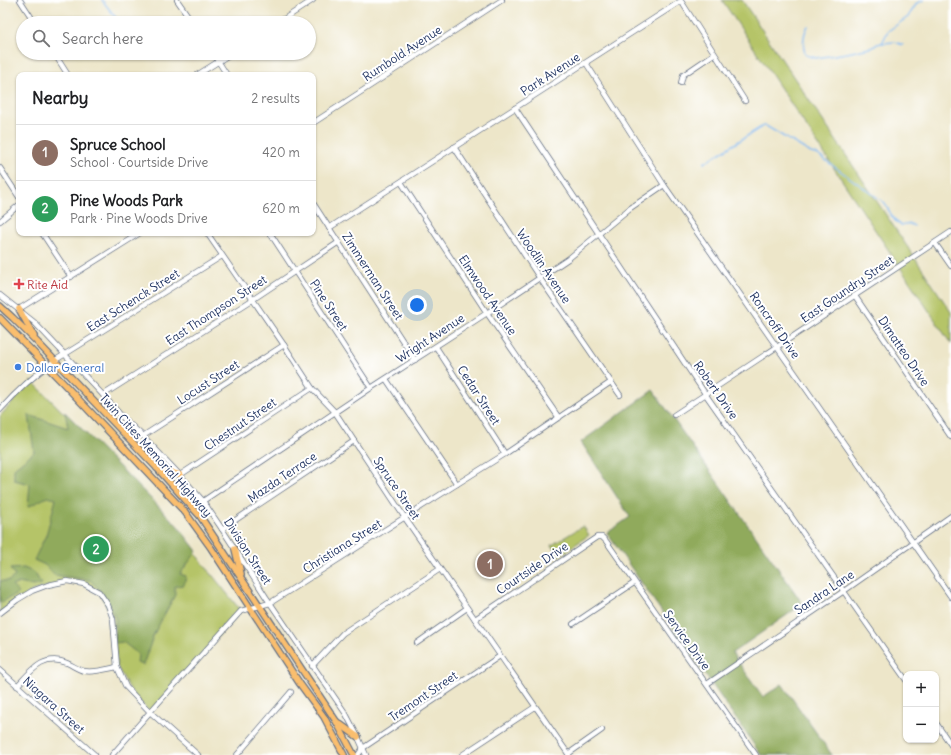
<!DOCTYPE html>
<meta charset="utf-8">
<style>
body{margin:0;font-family:Delius,sans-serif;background:#f2f2f2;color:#202124}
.controls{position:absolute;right:12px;bottom:12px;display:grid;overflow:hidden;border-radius:8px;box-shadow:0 1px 3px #0004}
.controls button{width:36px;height:36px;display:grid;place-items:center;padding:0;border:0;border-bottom:1px solid #e0e0e0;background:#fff;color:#202124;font:20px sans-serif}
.you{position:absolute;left:417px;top:305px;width:14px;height:14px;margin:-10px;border:3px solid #fff;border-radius:50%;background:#1a73e8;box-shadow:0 0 0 6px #1a73e833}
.badge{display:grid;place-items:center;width:26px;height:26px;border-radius:50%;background:#2563eb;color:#fff;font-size:13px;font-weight:700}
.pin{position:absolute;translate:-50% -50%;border:2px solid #fff;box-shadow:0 1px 4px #0006}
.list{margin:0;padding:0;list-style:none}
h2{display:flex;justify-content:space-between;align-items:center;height:52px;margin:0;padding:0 16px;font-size:17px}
h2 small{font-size:13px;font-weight:400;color:#757577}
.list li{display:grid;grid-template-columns:26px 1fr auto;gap:12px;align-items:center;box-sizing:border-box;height:56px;padding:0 16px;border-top:1px solid #e0e0e0}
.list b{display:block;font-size:15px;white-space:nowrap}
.list p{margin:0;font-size:13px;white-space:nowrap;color:#757577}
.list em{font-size:13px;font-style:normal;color:#757577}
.icon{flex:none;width:22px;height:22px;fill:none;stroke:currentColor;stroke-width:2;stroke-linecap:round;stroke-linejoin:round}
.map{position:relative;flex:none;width:951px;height:755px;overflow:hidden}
.search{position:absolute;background:#fff;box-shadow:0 1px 3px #0004;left:16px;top:16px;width:300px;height:44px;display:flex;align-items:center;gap:10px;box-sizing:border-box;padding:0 14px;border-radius:22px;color:#757577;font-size:15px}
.panel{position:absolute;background:#fff;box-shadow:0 1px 3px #0004;left:16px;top:72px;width:300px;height:164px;border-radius:8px}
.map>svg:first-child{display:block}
.green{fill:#b5c467;stroke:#687a62}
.forest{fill:#90aa5c;stroke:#566c5d}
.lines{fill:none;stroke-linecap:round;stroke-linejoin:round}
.stream{stroke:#83baf2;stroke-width:1.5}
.minor-casing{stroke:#646f83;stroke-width:6}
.major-casing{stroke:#646f83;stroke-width:8}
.minor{stroke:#fff;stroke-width:4.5}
.major{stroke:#fabe6e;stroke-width:5.5}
.health-dot{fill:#e0444e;stroke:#fff;stroke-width:1.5}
.shop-dot{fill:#3f7fe0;stroke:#fff;stroke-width:1.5}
.labels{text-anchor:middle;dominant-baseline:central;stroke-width:4;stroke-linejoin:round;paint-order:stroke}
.street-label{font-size:12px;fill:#1b2f5e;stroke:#fff}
.health-label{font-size:12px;fill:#be3a42;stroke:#fff;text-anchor:start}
.shop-label{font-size:12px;fill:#366cbe;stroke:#fff;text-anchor:start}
</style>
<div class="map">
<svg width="951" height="755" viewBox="0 0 951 755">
<rect width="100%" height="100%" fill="#fff"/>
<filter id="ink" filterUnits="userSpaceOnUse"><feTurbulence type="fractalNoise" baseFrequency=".025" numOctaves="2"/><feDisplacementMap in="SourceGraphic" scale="8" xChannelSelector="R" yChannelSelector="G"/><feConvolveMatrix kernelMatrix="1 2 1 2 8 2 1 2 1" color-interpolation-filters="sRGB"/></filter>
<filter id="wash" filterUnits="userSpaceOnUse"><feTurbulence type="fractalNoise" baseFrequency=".012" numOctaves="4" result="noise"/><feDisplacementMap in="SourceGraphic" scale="16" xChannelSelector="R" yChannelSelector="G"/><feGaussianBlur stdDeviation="0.9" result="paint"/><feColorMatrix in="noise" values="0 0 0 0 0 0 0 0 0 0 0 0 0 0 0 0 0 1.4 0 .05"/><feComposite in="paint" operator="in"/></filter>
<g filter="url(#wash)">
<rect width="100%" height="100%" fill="#ede6c9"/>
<g class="green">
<path d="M722,0H742L951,312V344Z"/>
<path d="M32,381L166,517L241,611L150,712L134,696L117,667L113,619L99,592L84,584L67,581L32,591L0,613V416Z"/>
<path d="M583,526L589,535L559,556L552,545Z"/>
</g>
<g class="forest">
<path d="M653,390L803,604L732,653L763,697L782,684L832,755H761L607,533L630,517L581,442Z"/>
<path d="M65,412L177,525L197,551L180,574L186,576L184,585L175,586V595L154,634L143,665L137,663L138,654L123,642L115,643L116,619L100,590L90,580L54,575L45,565L34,560L46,535L56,499L47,497L28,507L30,484L14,480V468L34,452L29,415L68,428Z"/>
<path d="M24,568L35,573L41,584L33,586L19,583L12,586L19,593L0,603V581H9L15,576L10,569Z"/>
</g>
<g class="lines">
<g class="stream">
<path d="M102,0L120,23"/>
<path d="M808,26C803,34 802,47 806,55L816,58L847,53L874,47L877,44L882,43L895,42L903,45"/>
<path d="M882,43L888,31L908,17L917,3L924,0"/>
<path d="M704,163L763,126H766L811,153L818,155L885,203C889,210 893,222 901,225C906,224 909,222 914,226"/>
</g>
</g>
</g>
<g filter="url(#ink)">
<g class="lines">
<defs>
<g id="minor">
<path d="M20,0L35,23"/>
<path d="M177,0L193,23"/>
<path d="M278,23L313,0"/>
<path d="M54,53L68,75"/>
<path d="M213,53L227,75"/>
<path d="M586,63L664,185L951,597"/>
<path d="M197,75L232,53"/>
<path d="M681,83L683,75L714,54"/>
<path d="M515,108L706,395L906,680"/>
<path d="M313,123L502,0"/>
<path d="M454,147L539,277L620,395"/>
<path d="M0,168L19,197"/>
<path d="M401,182L487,313L559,418"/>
<path d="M313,203L415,360"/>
<path d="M0,221L19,205"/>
<path d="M329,228L681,1L745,101"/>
<path d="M42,233L71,277"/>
<path d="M207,233L284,345L312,388L335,412L405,518L569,755"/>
<path d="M270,233L371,388"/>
<path d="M935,243L951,266"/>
<path d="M0,295L34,322L103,395L125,420L143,436L180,475L203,501L222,529L266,597L346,714L358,737L366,755"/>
<path d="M855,296L951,437"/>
<path d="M19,309L140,233"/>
<path d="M436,347L505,454"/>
<path d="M386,379L457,484"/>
<path d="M103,395L252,300L339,242"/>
<path d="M0,410C17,391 33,376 54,361L222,256"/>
<path d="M674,415L951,232"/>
<path d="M143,436L284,345"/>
<path d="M180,475L312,388"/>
<path d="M203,501L371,388L487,313L568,259L629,209L664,185"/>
<path d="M222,529L354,441"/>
<path d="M0,613L17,600L32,591L48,585L67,581L84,584L99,592L108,605L113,619L117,667L126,687L150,712L198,755"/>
<path d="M475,619L597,537H602L606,541L756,755"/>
<path d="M573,624L634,583"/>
<path d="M417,643L467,608"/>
<path d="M312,666L343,633L440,569"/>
<path d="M0,670L95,755"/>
<path d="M707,684L844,591L951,516"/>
<path d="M17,686C31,671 44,653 67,663C72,665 77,669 84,671C94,673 107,669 117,667"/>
<path d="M936,723L951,745"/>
<path d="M568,754L602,730"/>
<path d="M112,755L150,712L241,611L270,603L457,484L505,454L611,382"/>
<path d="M237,755L291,692"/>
<path d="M358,755L363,748L500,656"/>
<path d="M462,755L535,707"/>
</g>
<g id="major">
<path d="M0,306L13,318L38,343L157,468L200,516L336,721L354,755"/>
<path d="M19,309L34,336"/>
<path d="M0,318L64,384L185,512L211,548L300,684L324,717L344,755"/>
<path d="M157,468L180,475"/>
<path d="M235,549L241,574"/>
<path d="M337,722L358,737"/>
</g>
</defs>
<use href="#minor" class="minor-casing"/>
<use href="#major" class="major-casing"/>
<use href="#minor" class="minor"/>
<use href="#major" class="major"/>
</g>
</g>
<path class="health-dot" d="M17 278h4v4h4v4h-4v4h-4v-4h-4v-4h4z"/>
<circle class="shop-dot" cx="18" cy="367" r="4"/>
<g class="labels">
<g class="street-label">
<text transform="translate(402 53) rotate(-33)">Rumbold Avenue</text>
<text transform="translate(550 74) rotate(-33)">Park Avenue</text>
<text transform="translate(544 266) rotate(56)">Woodlin Avenue</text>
<text transform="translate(373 276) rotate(57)">Zimmerman Street</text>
<text transform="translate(847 289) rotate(-34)">East Goundry Street</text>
<text transform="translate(488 295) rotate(56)">Elmwood Avenue</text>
<text transform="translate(133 300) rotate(-32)">East Schenck Street</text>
<text transform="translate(329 305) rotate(57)">Pine Street</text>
<text transform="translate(216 310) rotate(-33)">East Thompson Street</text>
<text transform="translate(775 325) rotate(55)">Roncroff Drive</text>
<text transform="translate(430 338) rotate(-33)">Wright Avenue</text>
<text transform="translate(904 351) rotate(56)">Dimatteo Drive</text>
<text transform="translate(208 382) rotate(-33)">Locust Street</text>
<text transform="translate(716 390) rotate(55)">Robert Drive</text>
<text transform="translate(479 395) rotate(57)">Cedar Street</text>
<text transform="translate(240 424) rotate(-34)">Chestnut Street</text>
<text transform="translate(156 455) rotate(48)">Twin Cities Memorial Highway</text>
<text transform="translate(282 477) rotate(-34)">Mazda Terrace</text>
<text transform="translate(397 488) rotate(56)">Spruce Street</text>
<text transform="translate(342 546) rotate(-32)">Christiana Street</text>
<text transform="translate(248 551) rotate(57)">Division Street</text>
<text transform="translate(532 568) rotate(-34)">Courtside Drive</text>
<text transform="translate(824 592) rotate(-34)">Sandra Lane</text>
<text transform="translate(687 640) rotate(54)">Service Drive</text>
<text transform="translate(423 696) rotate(-34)">Tremont Street</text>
<text transform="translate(54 705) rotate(42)">Niagara Street</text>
</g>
<g class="health-label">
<text x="27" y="284">Rite Aid</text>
</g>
<g class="shop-label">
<text x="26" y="367">Dollar General</text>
</g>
</g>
</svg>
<div class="controls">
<button>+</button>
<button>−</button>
</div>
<div class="you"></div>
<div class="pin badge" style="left:490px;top:564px;background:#8d6e63">1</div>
<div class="pin badge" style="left:96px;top:549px;background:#2e9e5b">2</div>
<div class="search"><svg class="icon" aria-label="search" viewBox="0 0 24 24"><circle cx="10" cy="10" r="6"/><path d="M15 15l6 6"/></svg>Search here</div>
<section class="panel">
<h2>Nearby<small>2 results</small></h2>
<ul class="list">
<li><span class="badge" style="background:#8d6e63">1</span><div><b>Spruce School</b><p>School · Courtside Drive</p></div><em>420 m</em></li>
<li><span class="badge" style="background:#2e9e5b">2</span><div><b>Pine Woods Park</b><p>Park · Pine Woods Drive</p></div><em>620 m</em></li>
</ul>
</section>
</div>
